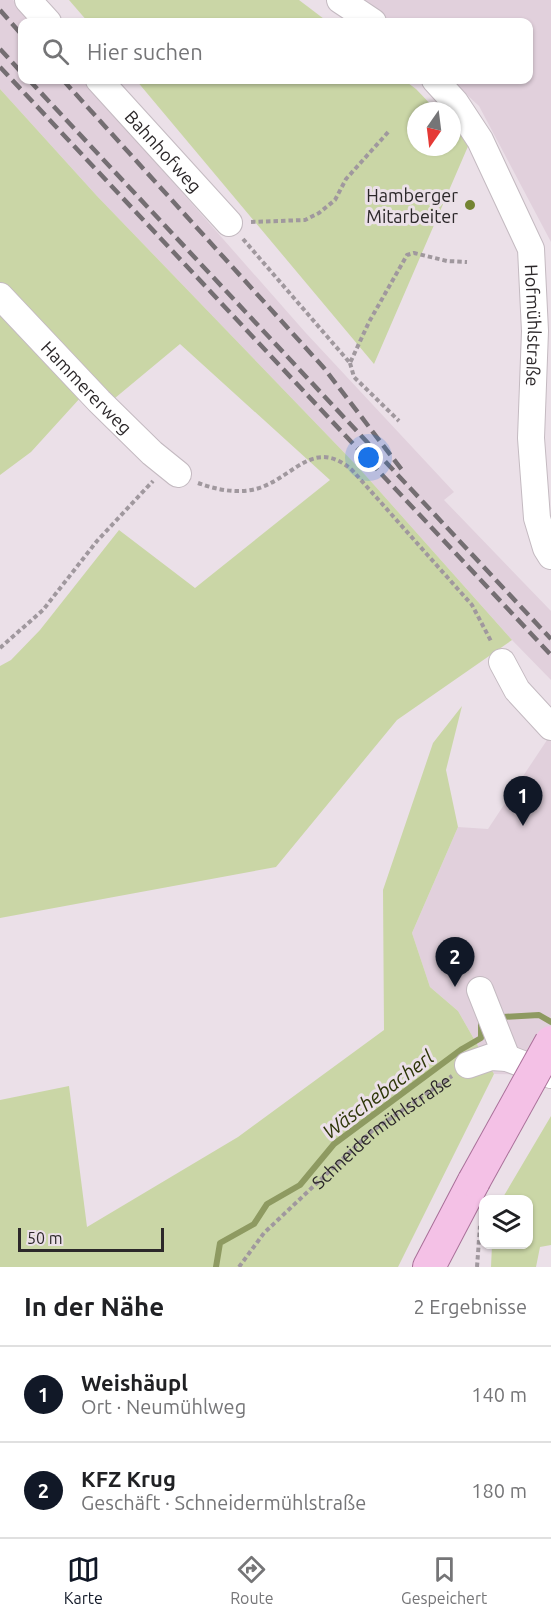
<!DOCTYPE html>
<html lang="de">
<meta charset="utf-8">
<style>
body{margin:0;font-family:Ubuntu,sans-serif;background:#f6f6f6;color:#202124}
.controls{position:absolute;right:18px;bottom:18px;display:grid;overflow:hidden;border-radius:12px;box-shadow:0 2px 4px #0004}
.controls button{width:54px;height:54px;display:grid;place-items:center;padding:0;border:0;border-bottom:2px solid #e0e0e0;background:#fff;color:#202124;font:30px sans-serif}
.compass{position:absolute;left:407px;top:102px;width:54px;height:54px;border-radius:50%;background:#fff;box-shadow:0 2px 4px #0004;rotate:194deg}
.scale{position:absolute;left:18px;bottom:15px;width:146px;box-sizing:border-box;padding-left:6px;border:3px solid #2c282a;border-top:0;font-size:16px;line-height:21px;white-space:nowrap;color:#2c282a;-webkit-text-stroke:4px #ebe0e8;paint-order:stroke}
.you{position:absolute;left:369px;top:458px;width:21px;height:21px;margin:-15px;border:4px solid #fff;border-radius:50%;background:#1a73e8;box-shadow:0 0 0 9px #1a73e833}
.badge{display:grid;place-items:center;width:39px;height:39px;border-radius:50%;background:#111827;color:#fff;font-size:20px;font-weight:700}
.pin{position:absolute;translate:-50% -50px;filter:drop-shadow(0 2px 3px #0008)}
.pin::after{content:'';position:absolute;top:32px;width:21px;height:18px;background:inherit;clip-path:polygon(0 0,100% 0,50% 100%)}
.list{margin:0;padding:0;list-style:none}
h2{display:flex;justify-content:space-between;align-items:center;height:78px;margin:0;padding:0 24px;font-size:26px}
h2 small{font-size:20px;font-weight:400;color:#757577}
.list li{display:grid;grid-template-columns:39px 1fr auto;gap:18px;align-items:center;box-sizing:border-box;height:96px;padding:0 24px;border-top:2px solid #e0e0e0}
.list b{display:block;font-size:22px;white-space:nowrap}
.list p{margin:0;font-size:20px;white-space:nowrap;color:#757577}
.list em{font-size:20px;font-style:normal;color:#757577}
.icon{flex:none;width:33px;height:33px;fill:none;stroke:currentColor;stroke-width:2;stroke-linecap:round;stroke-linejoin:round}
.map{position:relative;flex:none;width:551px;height:1267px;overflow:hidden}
.search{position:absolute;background:#fff;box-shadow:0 2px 4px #0004;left:18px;right:18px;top:18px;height:66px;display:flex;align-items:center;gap:15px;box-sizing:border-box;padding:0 21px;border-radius:12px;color:#757577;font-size:22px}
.sheet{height:270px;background:#fff}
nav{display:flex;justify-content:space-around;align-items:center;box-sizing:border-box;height:84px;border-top:2px solid #e0e0e0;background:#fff;font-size:16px;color:#757577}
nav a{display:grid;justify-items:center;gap:3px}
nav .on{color:#111827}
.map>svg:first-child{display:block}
.built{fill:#e1d0dc}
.green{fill:#cad6a6}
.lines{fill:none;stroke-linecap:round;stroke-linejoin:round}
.stream{stroke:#8e9a61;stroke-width:6}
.minor-casing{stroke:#c4bac1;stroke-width:28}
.major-casing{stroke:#a97099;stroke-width:34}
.path{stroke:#a0989e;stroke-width:4;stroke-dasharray:4.5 3;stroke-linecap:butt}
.minor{stroke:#fff;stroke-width:26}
.major{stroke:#f4c1e6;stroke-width:32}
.rail{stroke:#746e72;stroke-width:4.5;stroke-dasharray:12 6;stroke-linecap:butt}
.major-bridge-casing{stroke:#a97099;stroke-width:34;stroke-linecap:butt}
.major-bridge{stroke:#f4c1e6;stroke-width:32}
.poi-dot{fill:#748432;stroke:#ebe0e8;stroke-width:2}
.labels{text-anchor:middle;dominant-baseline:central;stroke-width:6;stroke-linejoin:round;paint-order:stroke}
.street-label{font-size:18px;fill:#2c282a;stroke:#ebe0e8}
.poi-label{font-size:18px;fill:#2c282a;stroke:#ebe0e8;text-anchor:end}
.water-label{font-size:20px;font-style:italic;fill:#2e3608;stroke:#ebe0e8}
</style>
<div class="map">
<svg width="551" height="1267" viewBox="0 0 551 1267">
<rect width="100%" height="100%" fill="#ebe0e8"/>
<g class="built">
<path d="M0,0H13L32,22H22V80H83L305,332L454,492L444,500L551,611V680L512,640L359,468L97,196L0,89Z"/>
<path d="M359,0H551V242L479,106L451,80H528V22H390Z"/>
<path d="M551,734V1075L494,1074L458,1011L430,987L412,933L458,827L488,829Z"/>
</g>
<g class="green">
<path d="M69,0H299L328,22H88Z"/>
<path d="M136,80H404L416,89L437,111H416V147H452V126L469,144L374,364Z"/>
<path d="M0,89L97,196L359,468L512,640L397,720L276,867L0,918V666L11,660L40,630L119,530L195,588L330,480L180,344L109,403L81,397L31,452L0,475Z"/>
<path d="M462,706L446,770L458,827L412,933L430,987L458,1011L494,1074L398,1267H0V1100L69,1086L87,1227L238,1137L384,1030L383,890L433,743Z"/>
<path d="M551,1116V1245L540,1247L536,1267H491L492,1245L528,1244V1200L502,1199Z"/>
</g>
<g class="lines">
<g class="stream">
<path d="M503,1017L539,1015L551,1022"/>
<path d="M216,1267L220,1243L254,1224L267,1204L300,1185L334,1144L462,1049L481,1038V1020"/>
</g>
<defs>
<g id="minor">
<path d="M28,0L48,22"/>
<path d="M340,0L373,22"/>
<path id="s2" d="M99,80L229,223"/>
<path id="s3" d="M435,80L455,102L480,140L531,249L535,331L531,438L537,518L546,548L551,556"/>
<path id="s4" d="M0,296L99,401L152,453L178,474"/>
<path d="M502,662L517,690L551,727"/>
<path d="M480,990L507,1058"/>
<path d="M468,1065L491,1057L507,1058L551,1075"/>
</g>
<path id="major" d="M429,1267L474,1181"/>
</defs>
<use href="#minor" class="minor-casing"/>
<use href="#major" class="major-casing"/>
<g class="path">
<path d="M251,222L305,220L319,213L335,200L346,179L390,130"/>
<path d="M243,239L350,363L369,322L407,255L414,253L447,261L467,262"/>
<path d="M350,363L354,377L399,421"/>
<path d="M198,483C217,490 241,495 262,487C296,474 315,438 352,470L472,605L492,643"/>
<path d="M0,648L43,610L97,541L153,481"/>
<path id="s1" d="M239,1267L264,1233L372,1131L452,1076"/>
<path d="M477,1267L480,1226"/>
</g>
<use href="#minor" class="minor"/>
<use href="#major" class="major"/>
<g class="rail">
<path d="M0,10L22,35"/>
<path d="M0,49L22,73"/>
<path d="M0,67L551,655"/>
<path d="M29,80L551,639"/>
<path d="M63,80L324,368L402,470"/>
</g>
<defs>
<path id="major-bridge" d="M474,1181L551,1042"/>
</defs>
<use href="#major-bridge" class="major-bridge-casing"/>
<use href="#major-bridge" class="major-bridge"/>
</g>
<circle class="poi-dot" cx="470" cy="205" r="6"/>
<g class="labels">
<g class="street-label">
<text stroke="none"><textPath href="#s2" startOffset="96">Bahnhofweg</textPath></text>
<text stroke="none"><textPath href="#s3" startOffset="272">Hofmühlstraße</textPath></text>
<text stroke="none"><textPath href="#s4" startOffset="126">Hammererweg</textPath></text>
<text stroke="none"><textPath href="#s1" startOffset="198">Schneidermühlstraße</textPath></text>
</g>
<g class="poi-label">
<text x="458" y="195">Hamberger<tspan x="458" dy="21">Mitarbeiter</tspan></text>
</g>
<g class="water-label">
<text transform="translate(378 1094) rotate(-37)">Wäschebacherl</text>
</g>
</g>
</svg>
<div class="controls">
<button><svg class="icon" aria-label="layers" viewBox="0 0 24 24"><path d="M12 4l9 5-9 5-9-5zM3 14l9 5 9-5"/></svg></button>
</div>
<svg class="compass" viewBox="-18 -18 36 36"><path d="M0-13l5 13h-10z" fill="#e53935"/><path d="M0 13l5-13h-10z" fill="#757577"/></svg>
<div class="scale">50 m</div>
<div class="you"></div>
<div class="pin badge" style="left:523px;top:826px">1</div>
<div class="pin badge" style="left:455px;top:987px">2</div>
<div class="search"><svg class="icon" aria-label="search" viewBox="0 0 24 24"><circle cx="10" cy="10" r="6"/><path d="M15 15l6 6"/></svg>Hier suchen</div>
</div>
<section class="sheet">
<h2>In der Nähe<small>2 Ergebnisse</small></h2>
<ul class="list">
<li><span class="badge">1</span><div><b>Weishäupl</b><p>Ort · Neumühlweg</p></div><em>140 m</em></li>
<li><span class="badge">2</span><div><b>KFZ Krug</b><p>Geschäft · Schneidermühlstraße</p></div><em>180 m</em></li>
</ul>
</section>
<nav>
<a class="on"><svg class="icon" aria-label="map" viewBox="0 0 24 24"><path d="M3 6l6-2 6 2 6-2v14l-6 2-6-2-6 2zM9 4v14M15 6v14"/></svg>Karte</a>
<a><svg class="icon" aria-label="directions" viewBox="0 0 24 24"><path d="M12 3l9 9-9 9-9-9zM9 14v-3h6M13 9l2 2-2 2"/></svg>Route</a>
<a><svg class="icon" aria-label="saved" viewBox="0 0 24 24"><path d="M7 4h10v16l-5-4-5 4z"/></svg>Gespeichert</a>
</nav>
